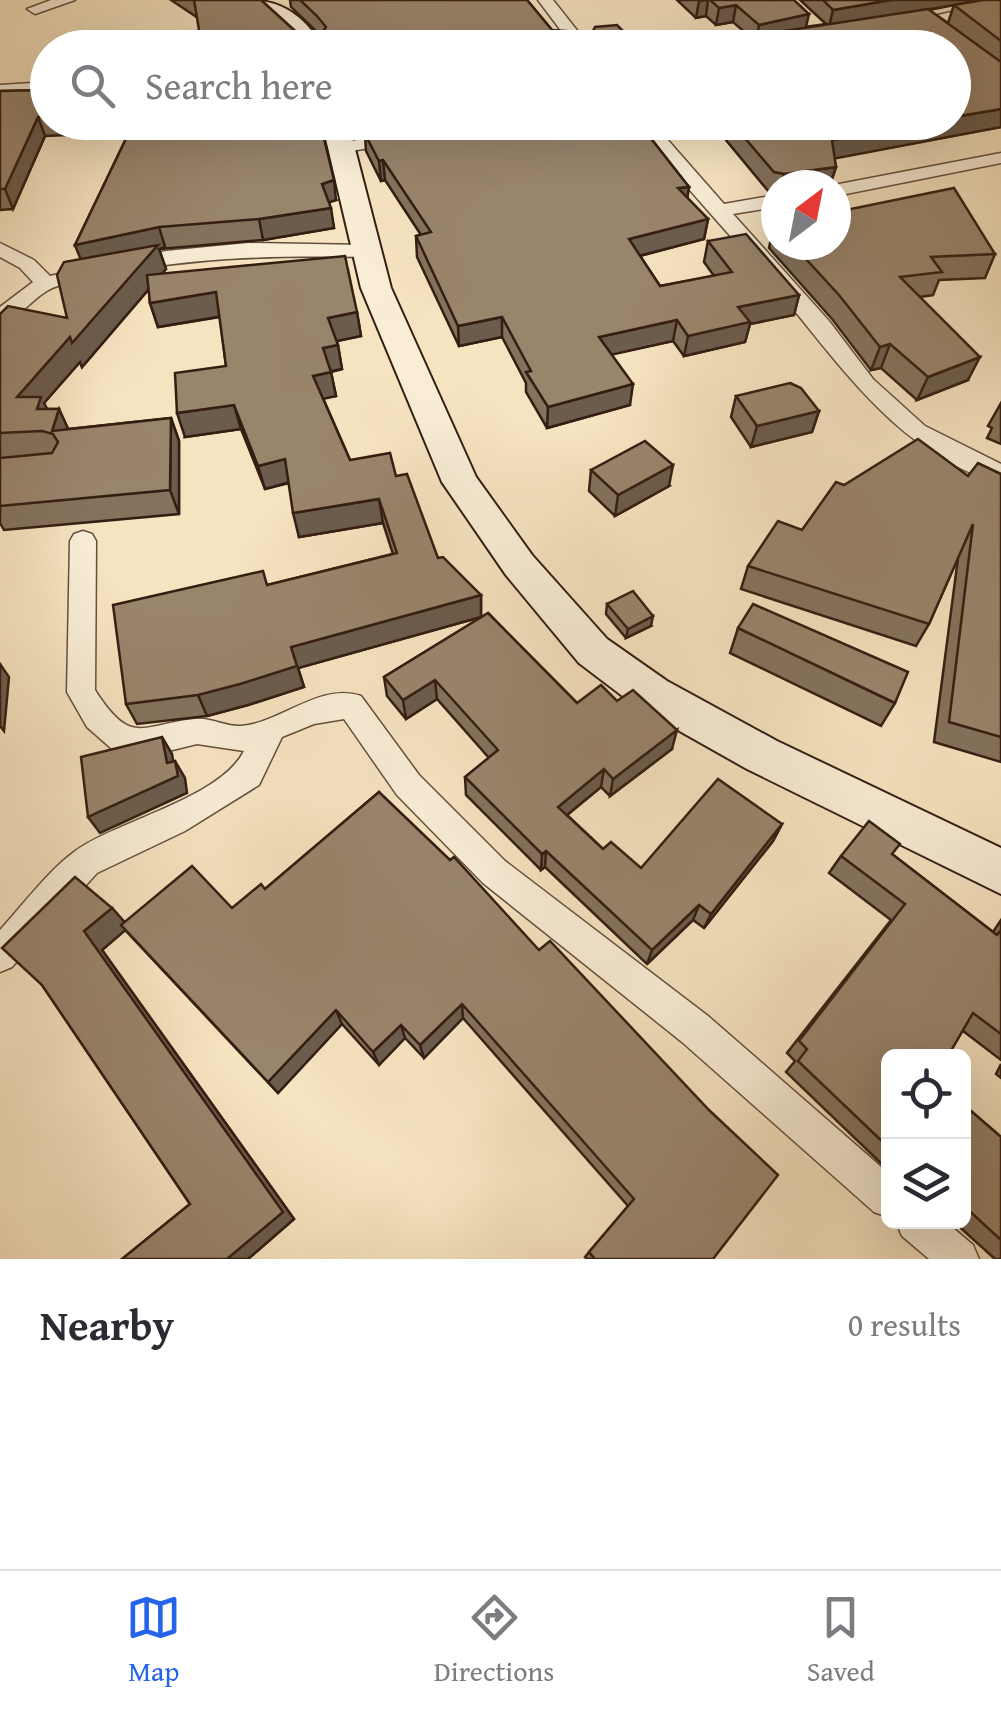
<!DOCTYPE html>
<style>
body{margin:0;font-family:"Gentium Book Plus",serif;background:#f2f2f3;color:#2b2b33}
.controls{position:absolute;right:30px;bottom:30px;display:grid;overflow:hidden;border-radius:15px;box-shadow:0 10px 40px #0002}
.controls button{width:90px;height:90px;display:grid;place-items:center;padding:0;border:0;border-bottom:2px solid #e1e1e2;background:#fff;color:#2b2b33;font:50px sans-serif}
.compass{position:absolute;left:761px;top:170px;width:90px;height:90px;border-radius:50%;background:#fff;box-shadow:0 10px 40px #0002;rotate:32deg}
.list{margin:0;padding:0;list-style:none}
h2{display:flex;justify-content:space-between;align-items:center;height:130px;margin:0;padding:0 40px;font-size:42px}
h2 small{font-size:32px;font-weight:400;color:#7c7c81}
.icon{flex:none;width:55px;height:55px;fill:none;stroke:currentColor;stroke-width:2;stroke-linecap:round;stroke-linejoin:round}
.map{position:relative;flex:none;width:1001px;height:1259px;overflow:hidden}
.search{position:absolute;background:#fff;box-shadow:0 10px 40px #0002;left:30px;right:30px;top:30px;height:110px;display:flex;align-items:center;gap:25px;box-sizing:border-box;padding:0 35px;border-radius:55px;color:#7c7c81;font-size:38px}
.sheet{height:310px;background:#fff}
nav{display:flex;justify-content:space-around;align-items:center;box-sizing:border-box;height:140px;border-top:2px solid #e1e1e2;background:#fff;font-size:28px;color:#7c7c81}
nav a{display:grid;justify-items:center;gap:5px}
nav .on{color:#2563eb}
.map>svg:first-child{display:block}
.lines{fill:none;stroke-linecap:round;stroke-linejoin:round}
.street-casing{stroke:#644f3e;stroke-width:3}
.secondary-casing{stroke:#341e12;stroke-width:4}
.street{fill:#f9edd6;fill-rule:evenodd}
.secondary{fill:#f9edd6;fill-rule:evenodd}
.wall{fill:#84725d;stroke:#341e12;stroke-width:2.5;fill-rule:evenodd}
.shaded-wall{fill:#6b5c4c;stroke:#341e12;stroke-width:2.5}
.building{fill:#99846c;stroke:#341e12;stroke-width:2.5}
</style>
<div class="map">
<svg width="1001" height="1259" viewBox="0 0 1001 1259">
<rect width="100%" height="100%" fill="#f6e3c0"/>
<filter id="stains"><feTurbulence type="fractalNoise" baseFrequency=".002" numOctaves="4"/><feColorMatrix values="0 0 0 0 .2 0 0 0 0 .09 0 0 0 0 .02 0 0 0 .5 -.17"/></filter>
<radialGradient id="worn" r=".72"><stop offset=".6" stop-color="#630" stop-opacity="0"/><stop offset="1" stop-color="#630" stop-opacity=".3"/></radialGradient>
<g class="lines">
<defs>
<g id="street">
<path d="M51,0H75L35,14L27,9Z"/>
<path d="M538,0H553L591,48H574Z"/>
<path d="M1001,1V11L905,29L897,24Z"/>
<path d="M803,33L809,35V41L780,48H747Z"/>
<path d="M48,82V92L0,95V85Z"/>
<path d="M634,122H652L724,204L776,195V207L733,214L829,321L873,379L925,426L1001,464V484C893,452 838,360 769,280C724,228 676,177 634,122Z"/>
<path d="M403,132L412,137L409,141L340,153L331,148L340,143Z"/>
<path d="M1001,153V163L836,196L834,185Z"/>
<path d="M0,243L34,260L50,276L166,251L248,243L366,245L376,251L366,257C254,255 167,258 58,286C36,292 22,318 0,324V307L33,282L20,268L0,257Z"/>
<path d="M83,531L92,534L96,541L95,690C132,748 142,724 195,719C210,717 226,727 241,726C281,723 320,682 361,696L419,775L505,861L708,1016L888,1173V1217L874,1212L682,1042L483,883L397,795L344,719L314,724L282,737L259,785L185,831L97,873L12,967L0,972V930C23,905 47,872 74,852C115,821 220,799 244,751L197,744L148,756L123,753L112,749L87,727L67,692L70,541L74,534Z"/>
<path d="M896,1222H946L973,1245L979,1259H929L902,1236Z"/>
</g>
<g id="secondary">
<path d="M246,0C285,0 303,17 325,48H301L286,30Z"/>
<path d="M322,122H348L391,288L476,477L532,555L607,639L667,681L777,741L1001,848V894L747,769L637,707L579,663L506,575L442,482L361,288Z"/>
</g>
</defs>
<use href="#street" class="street-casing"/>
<use href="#secondary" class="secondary-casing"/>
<use href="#street" class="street"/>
<use href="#secondary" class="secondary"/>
</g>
<g class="wall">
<path d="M171,0H261L295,31L317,32L291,7L290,0H527L552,30L640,48H202L198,18Z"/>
<path d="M677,0H794L805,27L826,24L800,0H972V2L1001,0V127L834,158L836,167L830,185H776V194L769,192L711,122H954V48H768L770,39L756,42L733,22L716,25L706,16L696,18ZM954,5L948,23L929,10Z"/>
<path d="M48,90V122H112V133L45,136L13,209L0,210V91Z"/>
<path d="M134,122L336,200L329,202L334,228L263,240L159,249L166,269L162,273L357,312L361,336L337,341L342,369L331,372L336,396L323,398L350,460L396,476L438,558L481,595V617L298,668L304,687L248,705L207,716L137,724L126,704L268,585L393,554L383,523L299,537L289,483L265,489L241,429L185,437L226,366L220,317L158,327L150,303L149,289L82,367L80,362L44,403L47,409H59L68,429L171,418L179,441V514L4,530L0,523V314L67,318L81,259L75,245Z"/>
<path d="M358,122H638L689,187L687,198L708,219L704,239L640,256L660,286L714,276L704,262L708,241L799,295L794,315L750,324L745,342L684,356L673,341L611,354L630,405L547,428L526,392V383L502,337L459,346L417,257L416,236L421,235L385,180L381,181L366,151L365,135H360Z"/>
<path d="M774,225H776V245H836L995,254L985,278L939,280L933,295L920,297L968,380L917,400L881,368L871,370L832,319L769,248Z"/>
<path d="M736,396L819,411L812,432L751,447L731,417Z"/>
<path d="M1001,403V444L987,438L992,428L988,426Z"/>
<path d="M591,470L669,486L615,516L589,491Z"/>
<path d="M1001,474V762L934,742L958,558L929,624L916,646L741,589L748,566L802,530L844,485Z"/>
<path d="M607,604L651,626L626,638L606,614Z"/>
<path d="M488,613L577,703L617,701L672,749L610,796L601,787L567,815L603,849L641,868L782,824L773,841L704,928L693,920L647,964L545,867L541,870L466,795L465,777L489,758L437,699L406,719L387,696L384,677Z"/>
<path d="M738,628L895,703L881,726L730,653Z"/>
<path d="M379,792L713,1259H587L585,1257L628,1206L463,1018L424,1058L405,1038L379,1065L342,1024L278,1093L125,930L102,950L294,1219L248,1259H122L190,1204L42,985L112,908L124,922L232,908L265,889Z"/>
<path d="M892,854L993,932L1001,920V1060L963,1031L888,1056V1170L786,1072L795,1061L787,1053L891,920L829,873L841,856Z"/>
<path d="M1001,1064V1078L996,1074Z"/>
<path d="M964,1105L1001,1137V1259H995L954,1222H964Z"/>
</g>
<g class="shaded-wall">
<path d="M708,0L706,16L696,18L699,1Z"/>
<path d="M891,0H972L971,2L829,27L833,10Z"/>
<path d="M736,5L733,22L716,25L719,8Z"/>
<path d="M809,14L805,31L771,33L770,39L756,42L759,25Z"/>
<path d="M344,34L346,48H269L268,41Z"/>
<path d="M1001,109V127L827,160L832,140L926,122H954V117Z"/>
<path d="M38,117L45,136L13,209L5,189Z"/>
<path d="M359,122H429L360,135Z"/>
<path d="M663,122H689L662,128Z"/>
<path d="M383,160L385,180L381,181L379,161Z"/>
<path d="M836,167L830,185H782L784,174Z"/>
<path d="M334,180L336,200L325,204L322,184Z"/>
<path d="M689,187L686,207L678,188Z"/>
<path d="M331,208L334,228L263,240L259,219Z"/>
<path d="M708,219L704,239L627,259L629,239Z"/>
<path d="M159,227L165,247L159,249L166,269L82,367L80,362L44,403L53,421L17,397L70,337L83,265L75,245Z"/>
<path d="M216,292L223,316L158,327L150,303Z"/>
<path d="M799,295L794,315L750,324L745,342L684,356L688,336L738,307Z"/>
<path d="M357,312L361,336L332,342L328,318Z"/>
<path d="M502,317V337L459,346L458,326Z"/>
<path d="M677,320L673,341L597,358L599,337Z"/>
<path d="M890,344L881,368L871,370L880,347Z"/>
<path d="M338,345L342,369L327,372L323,348Z"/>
<path d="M980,357L968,380L917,400L928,377Z"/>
<path d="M331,372L336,396L318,400L313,376Z"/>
<path d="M633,384L630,405L547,428L548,407Z"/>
<path d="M234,405L241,429L185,437L177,413Z"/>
<path d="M59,409L70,433L52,431Z"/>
<path d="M819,411L812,432L751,447L757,426Z"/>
<path d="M171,418L179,441V514L170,490Z"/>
<path d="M285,459L290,482L265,489L258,466Z"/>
<path d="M673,465L669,486L615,516L618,495Z"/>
<path d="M379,499L383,523L299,537L293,513Z"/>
<path d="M481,595V617L298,668L304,687L248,705L207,716L198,695L291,647Z"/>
<path d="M653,616L651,626L626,638L628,629Z"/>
<path d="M0,664L9,677L4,731L0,726Z"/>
<path d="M435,680L437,699L406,719L403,700Z"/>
<path d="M677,730L672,749L610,796L613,779Z"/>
<path d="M162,737L172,754L176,777L175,761L185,778L187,793L100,833L88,817L167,763Z"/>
<path d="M604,769L601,787L556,824L558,807Z"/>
<path d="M782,824L773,841L704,928L711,914Z"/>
<path d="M546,851L545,867L541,870L542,854Z"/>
<path d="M699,905L693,920L647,964L652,950Z"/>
<path d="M112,908L129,927L102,950L294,1219L248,1259H227L84,931Z"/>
<path d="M462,1004L463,1018L424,1058L420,1045Z"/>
<path d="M336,1010L342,1024L278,1093L268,1082Z"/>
<path d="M401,1025L405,1038L379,1065L373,1052Z"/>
</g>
<g class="building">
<path d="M194,0H261L295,31L322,33L326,27L317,16L300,0H527L552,30L592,33L595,27L617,25L640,48H354L344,34L268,41L269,48H202Z"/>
<path d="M710,0H794L809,14L759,25L736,5L719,8Z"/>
<path d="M823,0H891L833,10Z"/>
<path d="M983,0H1001V41L954,5Z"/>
<path d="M928,9L1001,62V109L954,117V48H788L771,33Z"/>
<path d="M48,90V116L38,117L5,189H0V91Z"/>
<path d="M134,122H320L334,180L322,184L331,208L259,219L159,227L75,245Z"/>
<path d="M410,122H638L689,187L678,188L708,219L629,239L660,286L732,272L708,241L746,234L799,295L738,307L750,322L688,336L677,320L599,337L633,384L548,407L526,372L531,371L502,317L458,326L416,236L431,232L383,160L379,161L364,132Z"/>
<path d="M731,122H926L832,140L836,167L784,174L774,172Z"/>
<path d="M954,188L995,254L931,257L942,272L900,277L980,357L928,377L890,344L880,347L839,295L793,245H836V212Z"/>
<path d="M158,245L72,343L70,337L17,397H41L37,409H59L52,431L171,418L170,490L0,506V458L52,453L58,442L53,434L42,431L0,433V314L8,306L67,318L57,275L64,262Z"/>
<path d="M345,256L357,312L328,318L338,345L323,348L331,372L313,376L350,460L390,453L396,476L407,474L438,558L443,557L481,595L291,647L297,666L240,684L198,695L126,704L113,605L263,571L267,585L397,553L379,499L293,513L285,459L258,466L234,405L177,413L175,373L226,366L216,292L150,303L147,275Z"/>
<path d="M790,383L801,388L819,411L757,426L736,396Z"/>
<path d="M918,439L968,476L978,463L1001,474V737L949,722L973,524L929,624L748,566L778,521L802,530L836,482L844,485Z"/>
<path d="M645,441L673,465L618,495L591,470Z"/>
<path d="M633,591L653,616L628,629L607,604Z"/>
<path d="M753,604L908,672L895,703L738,628Z"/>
<path d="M488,613L577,703L601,685L617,701L633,690L677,730L613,779L604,769L558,807L603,849L611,842L641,868L718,779L782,824L711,914L699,905L652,950L546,851L542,854L465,777L498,750L435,680L403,700L384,677Z"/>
<path d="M162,737L167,763L175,761L178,776L88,817L81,757Z"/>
<path d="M379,792L450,860L454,857L539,950L550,941L709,1110L778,1175L713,1259H595L589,1252L634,1199L462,1004L420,1045L401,1025L373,1052L336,1010L268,1082L121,925L192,866L232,908L261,884L265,889Z"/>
<path d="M869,821L900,844L892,854L997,935L1001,930V1034L973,1013L948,1056H888V1147L798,1061L807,1049L799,1041L905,904L841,856Z"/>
<path d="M75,877L112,908L84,931L283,1212L227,1259H122L190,1204L42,985L2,948Z"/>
<path d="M964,1105L1001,1137V1240L964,1206Z"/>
</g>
<rect width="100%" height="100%" filter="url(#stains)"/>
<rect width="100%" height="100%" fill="url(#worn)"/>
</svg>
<div class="controls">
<button><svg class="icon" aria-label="locate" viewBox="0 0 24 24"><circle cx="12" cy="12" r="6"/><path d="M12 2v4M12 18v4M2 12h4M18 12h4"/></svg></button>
<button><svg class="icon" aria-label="layers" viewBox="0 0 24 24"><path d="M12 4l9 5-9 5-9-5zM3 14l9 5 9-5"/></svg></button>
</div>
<svg class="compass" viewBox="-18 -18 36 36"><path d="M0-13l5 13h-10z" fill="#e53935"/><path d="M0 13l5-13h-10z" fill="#7c7c81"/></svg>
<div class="search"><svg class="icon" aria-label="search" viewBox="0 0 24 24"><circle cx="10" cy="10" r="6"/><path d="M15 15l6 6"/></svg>Search here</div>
</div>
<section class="sheet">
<h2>Nearby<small>0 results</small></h2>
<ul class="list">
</ul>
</section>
<nav>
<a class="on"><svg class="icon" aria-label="map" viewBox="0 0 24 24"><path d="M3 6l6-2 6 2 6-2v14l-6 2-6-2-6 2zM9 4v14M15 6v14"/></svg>Map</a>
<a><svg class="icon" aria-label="directions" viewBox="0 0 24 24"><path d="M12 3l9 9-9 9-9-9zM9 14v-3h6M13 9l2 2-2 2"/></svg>Directions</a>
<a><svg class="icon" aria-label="saved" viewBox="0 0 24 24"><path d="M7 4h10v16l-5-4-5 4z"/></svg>Saved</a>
</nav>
